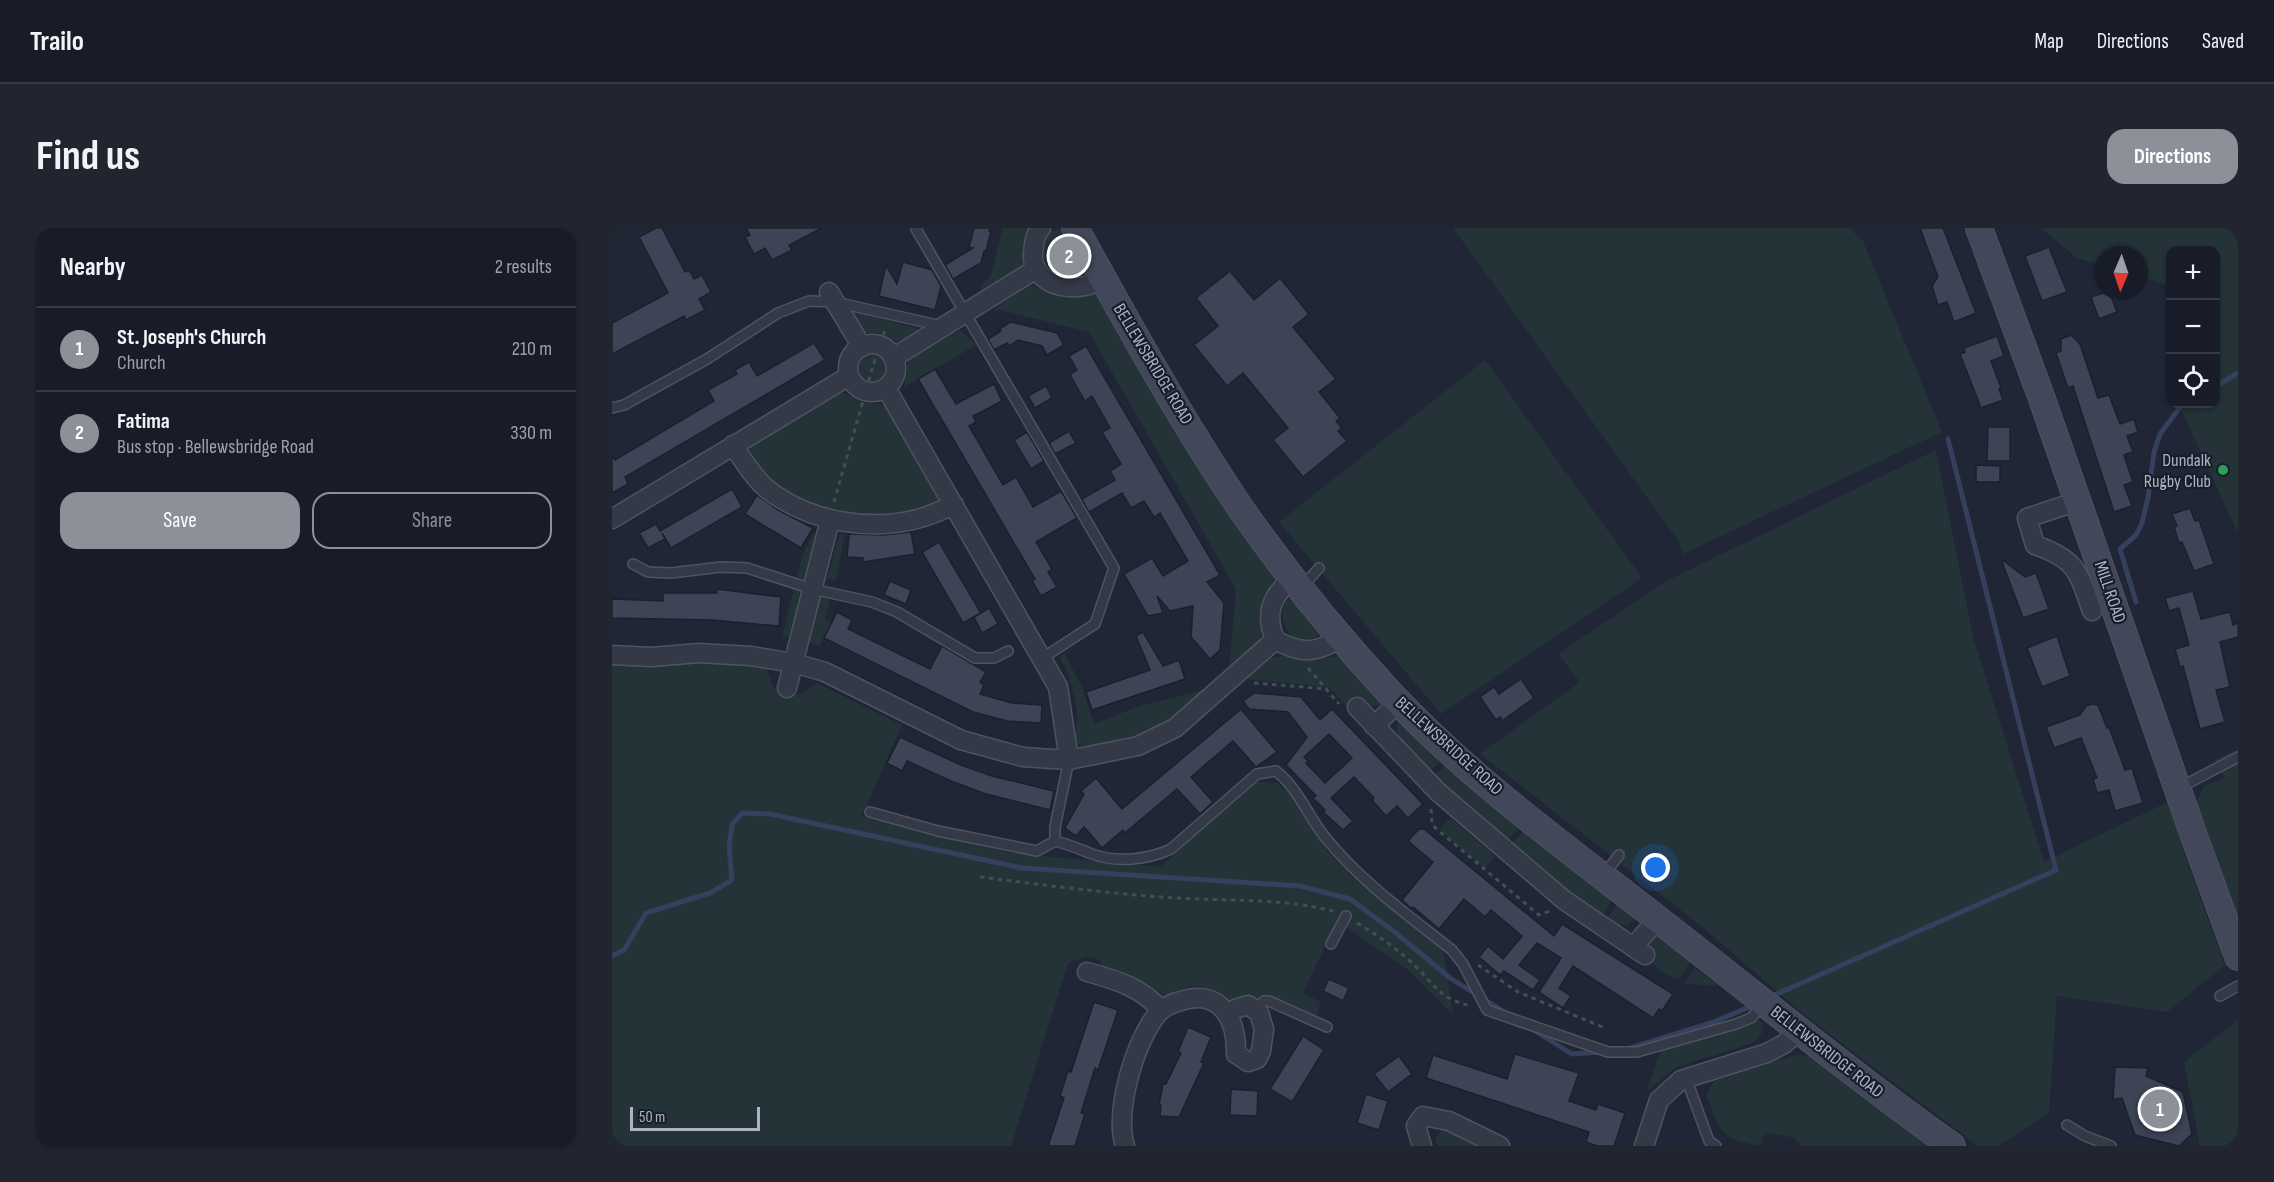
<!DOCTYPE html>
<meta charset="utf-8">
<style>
body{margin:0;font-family:"Sofia Sans Condensed",sans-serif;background:#212530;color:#f1f3f6}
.controls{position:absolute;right:18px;top:18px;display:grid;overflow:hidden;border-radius:12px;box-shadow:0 2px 4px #0004}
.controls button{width:54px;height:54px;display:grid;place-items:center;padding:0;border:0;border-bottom:2px solid #363a45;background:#181c28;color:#f1f3f6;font:30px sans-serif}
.compass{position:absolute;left:1482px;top:18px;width:54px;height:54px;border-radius:50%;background:#181c28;box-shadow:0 2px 4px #0004;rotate:182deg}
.scale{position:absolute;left:18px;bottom:15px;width:130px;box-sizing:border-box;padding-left:6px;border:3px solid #adb3c3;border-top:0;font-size:16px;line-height:21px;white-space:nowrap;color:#adb3c3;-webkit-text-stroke:4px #191e2b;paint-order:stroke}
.you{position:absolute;left:1044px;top:640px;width:21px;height:21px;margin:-15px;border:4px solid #fff;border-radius:50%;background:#1a73e8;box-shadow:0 0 0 9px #1a73e833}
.badge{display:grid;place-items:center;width:39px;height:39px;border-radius:50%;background:#8c9099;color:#fff;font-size:20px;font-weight:700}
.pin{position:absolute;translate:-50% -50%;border:3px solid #fff;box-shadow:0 2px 6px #0006}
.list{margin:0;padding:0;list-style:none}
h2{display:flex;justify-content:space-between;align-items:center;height:78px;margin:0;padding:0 24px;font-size:26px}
h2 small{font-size:20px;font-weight:400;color:#9fa1a8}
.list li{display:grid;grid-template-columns:39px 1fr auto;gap:18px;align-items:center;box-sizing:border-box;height:84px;padding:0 24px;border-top:2px solid #363a45}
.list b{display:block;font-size:22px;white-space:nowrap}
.list p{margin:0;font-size:20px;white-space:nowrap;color:#9fa1a8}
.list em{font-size:20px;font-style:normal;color:#9fa1a8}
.actions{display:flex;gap:12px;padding:18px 24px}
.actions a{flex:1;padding:14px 0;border:2px solid #8c9099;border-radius:18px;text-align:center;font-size:21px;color:#8c9099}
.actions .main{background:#8c9099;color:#fff}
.icon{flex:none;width:33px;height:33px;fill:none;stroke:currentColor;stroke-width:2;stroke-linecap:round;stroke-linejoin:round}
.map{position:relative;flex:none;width:1626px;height:918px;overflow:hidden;border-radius:18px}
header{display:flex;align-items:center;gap:36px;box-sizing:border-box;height:84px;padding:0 30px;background:#181c28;border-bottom:2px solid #363a45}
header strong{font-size:28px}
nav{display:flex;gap:33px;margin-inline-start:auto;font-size:21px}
.intro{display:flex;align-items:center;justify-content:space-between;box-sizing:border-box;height:144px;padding:0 36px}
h1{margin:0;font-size:42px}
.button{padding:15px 27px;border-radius:18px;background:#8c9099;color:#fff;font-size:21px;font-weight:700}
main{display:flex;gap:36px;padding:0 36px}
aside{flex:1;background:#181c28;border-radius:18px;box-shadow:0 2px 4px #0004}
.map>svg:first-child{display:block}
.green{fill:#233338}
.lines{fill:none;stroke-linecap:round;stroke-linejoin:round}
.stream{stroke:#34405d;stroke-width:5}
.building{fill:#3c4456;stroke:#1b202d;stroke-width:1.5;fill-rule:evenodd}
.lane-casing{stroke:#4e5361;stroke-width:12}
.street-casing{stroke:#4e5361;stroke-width:21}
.secondary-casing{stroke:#4e5361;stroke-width:28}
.path{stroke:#3f4f54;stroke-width:3;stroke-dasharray:4.5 4.5;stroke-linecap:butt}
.lane{stroke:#333946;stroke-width:9}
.street{stroke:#333946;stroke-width:18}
.secondary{stroke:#424759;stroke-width:26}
.leisure-dot{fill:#2e9e5b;stroke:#191e2b;stroke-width:2}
.labels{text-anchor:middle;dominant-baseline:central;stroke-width:4.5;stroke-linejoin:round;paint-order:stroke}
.street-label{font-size:18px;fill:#adb3c3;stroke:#191e2b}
.poi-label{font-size:18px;fill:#adb3c3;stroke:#191e2b;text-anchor:end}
</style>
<header>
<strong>Trailo</strong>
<nav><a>Map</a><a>Directions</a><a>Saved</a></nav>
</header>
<div class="intro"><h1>Find us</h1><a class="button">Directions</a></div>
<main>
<aside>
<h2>Nearby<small>2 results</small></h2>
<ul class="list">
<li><span class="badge">1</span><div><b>St. Joseph's Church</b><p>Church</p></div><em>210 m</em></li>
<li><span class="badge">2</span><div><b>Fatima</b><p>Bus stop · Bellewsbridge Road</p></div><em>330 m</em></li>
</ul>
<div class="actions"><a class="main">Save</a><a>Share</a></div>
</aside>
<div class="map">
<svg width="1626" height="918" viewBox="0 0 1626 918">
<rect width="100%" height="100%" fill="#202636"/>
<g class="green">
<path d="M391,0H418L413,12L411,33L407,42L371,64L368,60L379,46Z"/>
<path d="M452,0L473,36C451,74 412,22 438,4C441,2 448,1 452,0Z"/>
<path d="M841,0H1237L1251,13L1330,204L1071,326L1067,314Z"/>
<path d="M1429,0H1626V305L1568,179L1569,176H1604V22H1558V58L1527,48V27H1491V37L1465,30Z"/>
<path d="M416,56L439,65L489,64L664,342L654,374L648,413L641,424L617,442L624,361L477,104L389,82L381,83Z"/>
<path d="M239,83L304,100L305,104L285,114L267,106L248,105Z"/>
<path d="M348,102L364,117L292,159L296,132Z"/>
<circle cx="260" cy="140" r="15"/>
<path d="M873,132L1030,350L829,486L667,294Z"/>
<path d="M228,165L235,166L243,172L275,178L326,266L325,274L319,278L285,287L243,289L210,282L168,261L136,227L138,218Z"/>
<path d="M1324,222L1361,409L1432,634L1558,573L1569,617L1613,737L1555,784L1445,768L1437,885L1386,918H1366L1195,789L1089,698L868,526L968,454L946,426L1056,352Z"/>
<path d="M202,304L205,308L192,351L185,350L191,326Z"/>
<path d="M233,305L224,353L215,351L227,307Z"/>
<path d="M182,361L190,363L178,409H170Z"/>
<path d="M208,366L219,367L213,391L219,394L208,418L196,414Z"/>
<path d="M687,369L714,402L695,414L680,409C672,396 665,384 676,371Z"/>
<path d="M452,425L470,459L482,496L527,478L595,461L553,495L529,506L477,519L469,518L461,513C472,492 459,449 448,429Z"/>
<path d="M734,426L770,467L768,478L749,477L739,483L717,459L631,451L656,430L679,427L704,432Z"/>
<path d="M78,433L129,435L154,439L161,459C182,471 187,469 205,455L290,497L250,588L399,625L549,639L613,580L645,554L665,555L683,571L716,624L741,650L831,721L841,787L796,742L725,693L691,765L709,774L704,790L656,768C641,776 627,771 610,772C591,754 578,754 557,768L545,763L538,757L493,741L487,732L475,729L456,735L399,918H0V435L27,438Z"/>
<path d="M788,488L831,531L817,544C803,529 777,511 788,488Z"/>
<path d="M1626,521V703L1581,582L1592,558L1612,550L1603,532Z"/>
<path d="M835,535L910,596L895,613L821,549Z"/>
<path d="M838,590L883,628L873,640L828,602Z"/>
<path d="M914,599L1003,669L989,688L956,663L900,616Z"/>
<path d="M1008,674L1022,685L1021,692L1016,697L1002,696L994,691Z"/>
<path d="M1047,707L1080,731L1068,750L1063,751C1046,742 1031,733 1040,710Z"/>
<path d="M1083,740L1107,758L1072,756Z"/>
<path d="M1145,791L1151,795C1151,806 1148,811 1138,816L1064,839L1035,863L1049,821L1137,797Z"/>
<path d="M1626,792V918H1588L1572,834Z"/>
<path d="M1184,827L1207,829L1320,918H1190L1183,910L1153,904L1149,918C1107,911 1109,904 1094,867L1102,853Z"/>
<path d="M831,901L843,903L870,918H826L823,911Z"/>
</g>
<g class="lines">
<g class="stream">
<path d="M1604,158L1626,145"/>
<path d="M1524,374L1508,321L1524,307L1530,295L1536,270L1542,224L1548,206L1568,179L1574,176"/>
<path d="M0,728L12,722L34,685L98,665L120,652L117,618L120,597L130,585L158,586L410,640L688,658L738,671L784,705L838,750L894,785"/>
<path d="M1158,769L1444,642L1336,211"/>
<path d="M920,801L960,826L988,824"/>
<path d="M1012,822L1102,794L1142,777"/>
</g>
</g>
<g class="building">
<path d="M44,0H50L73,44L77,42L82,51L90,47L99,64L87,71L93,82L74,92L72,88L0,126V95L56,65L27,9Z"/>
<path d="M134,0H210L177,17L180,22L160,32L153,20L142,26L133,9L138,7Z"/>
<path d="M362,0H378L377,3H379L374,23H372L369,35L341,51L333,37L361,20L357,19Z"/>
<path d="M1308,0H1331L1364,85L1342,94L1335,74L1326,77L1320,58L1326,49Z"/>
<path d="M1437,19L1455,64L1430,73L1413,28Z"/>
<path d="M291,34L320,42L329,58L323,82L267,68L274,37L285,56Z"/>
<path d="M618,43L642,72L668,50L697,86L681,99L724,151L707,164L728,190L724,193L730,200L726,203L735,213L691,249L661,212L676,200L631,145L615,158L582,117L606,98L584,70Z"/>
<path d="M1497,63L1505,84L1487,91L1479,69Z"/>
<path d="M399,94L445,105L452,117L435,127L430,118L406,112L397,118L395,115L382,122L376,111L389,103L387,101Z"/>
<path d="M1459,107L1468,116L1486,170L1497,167L1508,196L1522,191L1526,204L1515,208L1521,224L1512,227L1521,254L1512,257L1520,278L1502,284L1461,158L1456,160L1444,125L1449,123V111Z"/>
<path d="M1385,108L1392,128L1379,133L1389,160L1387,161L1391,172L1369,180L1348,126L1353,124L1352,120Z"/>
<path d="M202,115L213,132L13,249L16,256L0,265V227L3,232L102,173L96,162L125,146L123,142L137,134L145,148Z"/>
<path d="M474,118L608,347L595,354L612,375L608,422L598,431L579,409L581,378L558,383L545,368L551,385L536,388L512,346L540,330L551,348L576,333L548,285L542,289L532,273L519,280L510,265L479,283H476L470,271L503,252L498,243L509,236L490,204L498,200L480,168L473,173L458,147L465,142L457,128Z"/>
<path d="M323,141L344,176L382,156L390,173L361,188L364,194L357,198L391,257L404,249L421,279L449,263L465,290L424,314L440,341L436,344L445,359L429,368L420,353L423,351L306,151Z"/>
<path d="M434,158L440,170L423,180L416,168Z"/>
<path d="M1376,199H1398V233H1375Z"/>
<path d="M457,203L464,215L443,226L437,215Z"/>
<path d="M415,204L432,233L419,241L402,212Z"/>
<path d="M1364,237L1388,238V254H1364Z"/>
<path d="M120,261L130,279L59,320L50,305L53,311L36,320L27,305L44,296L48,303Z"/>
<path d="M145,267L166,282L201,300L189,320L133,286Z"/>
<path d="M1578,280L1583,293L1587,292L1602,336L1582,343L1570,314L1567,315L1562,299L1565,298L1560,286Z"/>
<path d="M299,304L303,326L251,334V330L235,329L237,306L271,307Z"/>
<path d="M327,314L369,385L351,395L310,324Z"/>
<path d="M1389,331L1413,349L1424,345L1437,381L1411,390Z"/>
<path d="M278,353L299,362L294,376L272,367Z"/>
<path d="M105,361L169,369L167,398L100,392L0,390V371L51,373V365H105Z"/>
<path d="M1581,363L1589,391L1618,384L1621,397L1626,395V409L1608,414L1618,459L1604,462L1613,494L1588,501L1571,438L1568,439L1563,421L1577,417L1567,380L1557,383L1553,370Z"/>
<path d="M377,380L386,396L370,405L362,389Z"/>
<path d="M225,384L240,392L236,401L318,441L330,418L374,444L368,454L372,457L368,466L400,475L430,477L429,495L395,493L361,484L212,410Z"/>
<path d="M531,404L551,438L567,432L573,451L480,482L474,464L538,442L524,408Z"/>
<path d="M1445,408L1458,448L1430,459L1415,420Z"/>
<path d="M909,451L922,470L890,493L888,489L884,492L868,469L882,459L887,466Z"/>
<path d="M642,465L689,469L708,492L720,481L811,576L796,590L785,578L774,588L760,572L762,570L742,549L719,570L741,593L731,602L711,584L713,582L701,570L704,568L674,537L695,509L676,484L637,481L631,473ZM717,506L740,530L713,555L694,535L696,533L692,529Z"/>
<path d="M1480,476L1486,477L1495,500L1497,499L1513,542L1520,540L1531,575L1503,583L1497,562L1485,565L1481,551L1485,550L1469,510L1442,520L1434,499L1468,487L1474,478Z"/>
<path d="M629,481L665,524L644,539L621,513L579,549L601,574L588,586L565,561L513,605L511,602L490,620L472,599L464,608L453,600L472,566L469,563L484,550L510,581Z"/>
<path d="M288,509L349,537L380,548L442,563L438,582L374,566L339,553L295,533L290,543L275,535Z"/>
<path d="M807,601H812L942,708L950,696L1061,766L1050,783L1047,781L1041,790L961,738L947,760L959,768L951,780L927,764L949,730L925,715L907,737L928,752L921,762L892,743L888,747L867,729L876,718L891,731L910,708L879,682L873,689L852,671L827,701L801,679L800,681L790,672L821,634L796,613Z"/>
<path d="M717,751L737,760L731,773L711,763Z"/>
<path d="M482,774L506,782L486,842L483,840L469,885L473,886L463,918H436L452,870L448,868L456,843L459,844Z"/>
<path d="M576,799L599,809L589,834L592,835L567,889L548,888L549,877H547L551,856H554L569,825L566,824Z"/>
<path d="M691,808L712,822L680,874L658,861Z"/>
<path d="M903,826L967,845L957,873L984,882L986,876L1013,885L1002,918H985L974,914L977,904L814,850L821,827L895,851Z"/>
<path d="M787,828L800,846L776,864L762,846Z"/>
<path d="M1503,839L1536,840L1534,848L1571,864L1580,906L1567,918L1523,907L1510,870L1501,871Z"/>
<path d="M619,861L646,863L645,888L618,887Z"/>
<path d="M754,866L776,873L767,902L745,895Z"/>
</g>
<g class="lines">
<defs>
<g id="lane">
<path d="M304,1L502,340L483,396L429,431"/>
<path d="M0,180L12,177L95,131L166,85L197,73L223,74L330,98"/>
<path d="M21,336L36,344L59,345L109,339L135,340L200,361L260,374L285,384L363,430H382L396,423"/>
<path d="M691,358L707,340"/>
<path d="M1567,560L1626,529"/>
<path d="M258,584L326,603L425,623L443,613V599L457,532"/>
<path d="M443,613C456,616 467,621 480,626C505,635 535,632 559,621L645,546L664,543C686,560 696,588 713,609C748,653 796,687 840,722L851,736L875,782L996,824H1025L1124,796L1139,790L1151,777"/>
<path d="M991,648L1007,627"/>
<path d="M719,716L734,688"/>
<path d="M1608,768L1626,758"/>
<path d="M643,782L652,773H657L715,799"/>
<path d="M1074,850L1097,913L1104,918"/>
<path d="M1455,897L1473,908L1499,918"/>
</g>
<g id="street">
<path d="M429,0C422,8 422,16 421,26C419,53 451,63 473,58C480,56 486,54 492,52"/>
<path d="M217,64L250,119"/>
<circle cx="260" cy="140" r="24"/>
<path d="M281,130L424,41"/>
<path d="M274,160L446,459L457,532"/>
<path d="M121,217C131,232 141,249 155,261C197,294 260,305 312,289C322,286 332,281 342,277"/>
<path d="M1466,273L1415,290L1423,317C1465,332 1466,343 1480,383"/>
<path d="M0,291L237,148"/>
<path d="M681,349C660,368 652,384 663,412C689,426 704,426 730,409"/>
<path d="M0,427L39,429L87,425L139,428L182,435L213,444L349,512L411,529L457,532L526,518L563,500L663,412"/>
<path d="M175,460L218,292"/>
<path d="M745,479L826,564L952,672L1033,727"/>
<path d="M762,498L787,474"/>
<path d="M1021,719L1046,691"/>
<path d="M475,744C504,752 529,759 549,782"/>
<path d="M513,918C502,884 523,811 547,784C553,778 564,774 572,772C610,762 625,793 624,826L636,834L645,831L649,823L652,801L647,785L636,777L623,781L616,787"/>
<path d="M810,918L804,898L811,888L837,893L888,918"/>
<path d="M1032,918L1047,872L1069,852L1155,825L1172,816L1187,802"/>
</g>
<g id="secondary">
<path d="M463,0C515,94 567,189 627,278C670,340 726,409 777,464C856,549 952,618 1043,689C1142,766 1238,845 1340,918"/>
<path d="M1367,0L1430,171L1583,611L1626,729"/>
</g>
</defs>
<use href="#lane" class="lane-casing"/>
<use href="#street" class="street-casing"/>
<use href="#secondary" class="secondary-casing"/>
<g class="path">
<path d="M268,116L274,99"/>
<path d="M222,274L263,131"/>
<path d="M696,440L727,476"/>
<path d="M642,455L715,461"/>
<path d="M819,581L820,597L927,687L938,683"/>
<path d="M368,649C433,657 498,666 564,670C615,673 676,670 724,684"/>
<path d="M745,695C765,707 783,719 799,734C823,756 825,770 859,778"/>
<path d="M866,737L906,764L993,800"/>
</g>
<use href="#lane" class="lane"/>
<use href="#street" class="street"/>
<use href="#secondary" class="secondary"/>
</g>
<circle class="leisure-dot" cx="1611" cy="242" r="6"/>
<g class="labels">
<g class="street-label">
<text transform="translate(541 136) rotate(59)">BELLEWSBRIDGE ROAD</text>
<text transform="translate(1498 364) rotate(71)">MILL ROAD</text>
<text transform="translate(837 518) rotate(42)">BELLEWSBRIDGE ROAD</text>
<text transform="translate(1215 824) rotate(38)">BELLEWSBRIDGE ROAD</text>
</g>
<g class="poi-label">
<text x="1599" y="232">Dundalk<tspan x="1599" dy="21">Rugby Club</tspan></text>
</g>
</g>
</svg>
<div class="controls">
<button>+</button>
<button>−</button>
<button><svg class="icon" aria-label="locate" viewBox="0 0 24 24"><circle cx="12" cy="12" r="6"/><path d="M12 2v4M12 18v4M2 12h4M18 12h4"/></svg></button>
</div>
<svg class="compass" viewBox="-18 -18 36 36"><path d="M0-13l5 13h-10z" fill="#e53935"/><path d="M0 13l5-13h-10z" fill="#9fa1a8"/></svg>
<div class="scale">50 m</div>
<div class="you"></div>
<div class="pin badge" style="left:1548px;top:881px">1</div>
<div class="pin badge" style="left:457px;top:28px">2</div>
</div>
</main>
